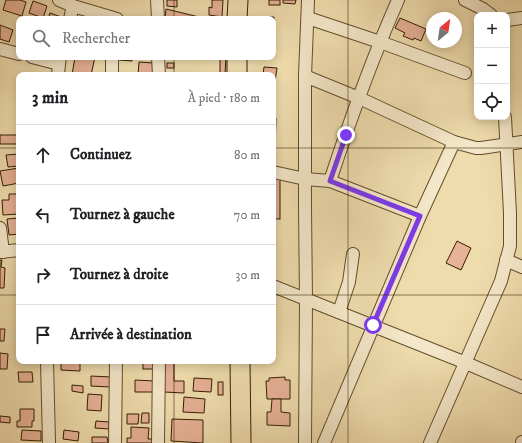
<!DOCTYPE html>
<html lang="fr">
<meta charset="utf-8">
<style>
body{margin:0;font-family:"IM FELL DW Pica",serif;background:#f6f6f6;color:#202124}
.controls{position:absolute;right:12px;top:12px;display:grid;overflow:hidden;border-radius:8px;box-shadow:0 2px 10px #0003}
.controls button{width:36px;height:36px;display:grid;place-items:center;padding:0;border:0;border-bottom:1px solid #e0e0e0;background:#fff;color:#202124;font:20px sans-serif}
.compass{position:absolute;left:426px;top:12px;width:36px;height:36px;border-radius:50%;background:#fff;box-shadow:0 2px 10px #0003;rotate:29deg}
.stop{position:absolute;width:12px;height:12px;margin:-9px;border:3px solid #7c3aed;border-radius:50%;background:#fff}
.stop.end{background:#7c3aed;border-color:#fff;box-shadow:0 1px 4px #0008}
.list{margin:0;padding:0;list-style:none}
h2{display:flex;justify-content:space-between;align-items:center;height:52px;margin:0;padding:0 16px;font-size:17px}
h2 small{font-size:13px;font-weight:400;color:#757577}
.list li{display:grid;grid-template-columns:26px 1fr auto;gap:12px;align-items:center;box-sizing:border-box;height:60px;padding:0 16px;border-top:1px solid #e0e0e0}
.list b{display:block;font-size:15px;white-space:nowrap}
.list em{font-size:13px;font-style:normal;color:#757577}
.icon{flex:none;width:22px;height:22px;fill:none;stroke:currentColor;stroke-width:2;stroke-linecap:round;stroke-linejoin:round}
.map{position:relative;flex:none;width:522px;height:443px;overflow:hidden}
.search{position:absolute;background:#fff;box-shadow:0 2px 10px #0003;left:16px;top:16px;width:260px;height:44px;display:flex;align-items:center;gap:10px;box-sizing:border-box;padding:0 14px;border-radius:8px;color:#757577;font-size:15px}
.panel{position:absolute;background:#fff;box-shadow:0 2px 10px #0003;left:16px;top:72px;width:260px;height:292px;border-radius:8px}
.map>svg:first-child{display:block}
.building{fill:#e8b297;stroke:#331e00}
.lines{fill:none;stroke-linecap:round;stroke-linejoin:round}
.street-casing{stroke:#624e2b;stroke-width:14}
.primary-casing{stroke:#331e00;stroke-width:21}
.street{stroke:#f5e8ca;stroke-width:12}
.primary{stroke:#efdcad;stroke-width:19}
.route{stroke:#7c3aed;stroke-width:5}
.grid{fill:none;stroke:#331e00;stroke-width:1;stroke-opacity:0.55}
</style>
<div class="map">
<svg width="522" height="443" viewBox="0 0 522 443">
<rect width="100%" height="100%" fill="#efdcad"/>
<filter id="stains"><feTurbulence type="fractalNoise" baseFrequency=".005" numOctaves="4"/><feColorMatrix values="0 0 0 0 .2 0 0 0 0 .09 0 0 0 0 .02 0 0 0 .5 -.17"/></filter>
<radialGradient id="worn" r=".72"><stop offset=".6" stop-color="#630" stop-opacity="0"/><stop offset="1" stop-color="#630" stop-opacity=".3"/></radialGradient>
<g class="building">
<path d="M6,0H20L26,2L22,16L3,10Z"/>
<path d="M167,0H177V7L167,6Z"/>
<path d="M212,0H223L222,17L209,15V7L212,8Z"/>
<rect x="269" y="0" width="11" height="5"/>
<path d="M283,0H296L295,4L283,3Z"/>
<path d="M33,1L47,6L43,18L29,13Z"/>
<path d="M166,9L199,17L198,19H165Z"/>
<path d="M50,13L61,17V19H48Z"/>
<path d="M263,17H274V47L273,19H263Z"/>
<path d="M400,18L426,29L421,41L414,38L413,40L403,36L405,33L395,28Z"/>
<path d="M0,25L13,30L9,42L0,39Z"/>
<path d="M75,57H95L91,75L86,73V75H72Z"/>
<path d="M119,57H132V61L119,60Z"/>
<path d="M220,57H226L225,75H220Z"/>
<path d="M139,62L154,63V75H138Z"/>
<rect x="167" y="63" width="7" height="5"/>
<path d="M264,67L277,68L275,82L273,81V75H263Z"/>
<path d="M273,118H276L275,152H273Z"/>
<rect x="0" y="135" width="19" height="9"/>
<path d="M19,154V166L8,167L6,155Z"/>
<path d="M19,168V183L3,186L0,171Z"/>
<rect x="273" y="172" width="7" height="47"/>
<path d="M9,194H19V214L3,215L2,200H9Z"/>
<path d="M19,218V234L9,235L7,219Z"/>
<path d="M457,241L471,248L461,270L446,263Z"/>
<path d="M0,260H2L1,267L5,268L4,288H0Z"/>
<path d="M0,329H5L4,341H0Z"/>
<path d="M0,353L8,354L7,369H0Z"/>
<path d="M61,361H80V371L61,370Z"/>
<rect x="143" y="361" width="12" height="8"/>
<path d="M165,361H174V381H184V393L164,392Z"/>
<path d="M18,372H32L33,382H19Z"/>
<path d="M91,376L111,377L110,387L91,386Z"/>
<path d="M285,377V380H290V399H267L266,381H269V378Z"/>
<path d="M194,378L212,379L211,392L193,391Z"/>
<path d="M135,380L155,381V392H135Z"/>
<rect x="218" y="382" width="5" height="13"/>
<path d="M72,385L83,386V393L72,391Z"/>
<path d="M88,394L102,395L101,411L87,410Z"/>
<path d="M184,397L205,399L204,413L183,412Z"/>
<path d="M272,399H281V412L290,413V426L267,425V412H271Z"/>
<path d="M20,409H34V421H32V427H17V421H20Z"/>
<path d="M142,413H149V423H141Z"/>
<path d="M127,414H139L138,424H127Z"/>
<path d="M0,416L10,417V423L0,422Z"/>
<path d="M172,419L203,420V443L171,441Z"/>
<path d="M96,421L109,422V429L95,428Z"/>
<path d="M131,427L149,428L148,439H152V443H127V438H131Z"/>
<path d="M22,430L41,431V441L21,440Z"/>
<path d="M64,430L79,432L78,441L63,439Z"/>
<path d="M92,437H107L108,443H92Z"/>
</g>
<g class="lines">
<defs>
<g id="street">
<path d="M59,0L73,6L117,19"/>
<path d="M157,0L158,19"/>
<path d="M465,0L483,9L491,15"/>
<path d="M308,18L380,42L465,73"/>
<path d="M70,19L73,6"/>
<path d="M507,20L522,18"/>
<path d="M0,49L19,54"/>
<path d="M32,57L59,64"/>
<path d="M158,57L159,75"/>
<path d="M58,75L59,64L60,57"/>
<path d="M112,75V57"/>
<path d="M305,76L359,98L454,142L476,148H481L522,142"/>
<path d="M273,172L305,179L330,181L420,216"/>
<path d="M330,181C350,120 372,59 398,0"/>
<path d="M0,228L3,252"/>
<path d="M0,252L19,250"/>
<path d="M506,260L522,267"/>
<path d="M273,286L466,363L522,387"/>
<path d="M339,312L349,282L353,254"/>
<path d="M47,361L49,443"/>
<path d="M115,443L116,361"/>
<path d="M158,443L159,361"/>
<path d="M305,443L306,299L305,208V76L308,0"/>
<path d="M324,443L420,216L454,142"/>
<path d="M430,443L501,281L510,246V213L505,117"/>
<path d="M522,443V442"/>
</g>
<g id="primary">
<path d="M237,19L238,0"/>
<path d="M237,57V75"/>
<path d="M240,361L241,443"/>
</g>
</defs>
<use href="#street" class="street-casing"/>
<use href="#primary" class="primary-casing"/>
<use href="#street" class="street"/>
<use href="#primary" class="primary"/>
</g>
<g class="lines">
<path class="route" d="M346,135L330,181L420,216L373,325"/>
</g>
<path class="grid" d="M174,0V19M348,0V443M174,57V75M0,148H19M273,148H522M0,295H19M273,295H522M174,361V443"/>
<rect width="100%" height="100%" filter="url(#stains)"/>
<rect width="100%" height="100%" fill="url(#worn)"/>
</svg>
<div class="controls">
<button>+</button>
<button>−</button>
<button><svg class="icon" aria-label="locate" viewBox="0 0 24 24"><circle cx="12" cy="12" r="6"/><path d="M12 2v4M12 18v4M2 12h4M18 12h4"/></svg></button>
</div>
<svg class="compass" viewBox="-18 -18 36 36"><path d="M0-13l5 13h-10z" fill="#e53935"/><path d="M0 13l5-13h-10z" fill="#757577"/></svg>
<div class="stop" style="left:373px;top:325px"></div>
<div class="stop end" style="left:346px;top:135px"></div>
<div class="search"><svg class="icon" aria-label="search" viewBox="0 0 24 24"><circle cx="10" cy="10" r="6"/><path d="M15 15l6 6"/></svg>Rechercher</div>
<section class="panel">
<h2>3 min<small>À pied · 180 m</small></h2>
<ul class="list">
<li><svg class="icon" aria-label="ahead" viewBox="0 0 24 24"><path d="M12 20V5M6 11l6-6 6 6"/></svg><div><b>Continuez</b></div><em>80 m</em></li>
<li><svg class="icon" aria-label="left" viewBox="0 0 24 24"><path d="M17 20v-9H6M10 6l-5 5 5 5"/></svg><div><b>Tournez à gauche</b></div><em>70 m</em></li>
<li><svg class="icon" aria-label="right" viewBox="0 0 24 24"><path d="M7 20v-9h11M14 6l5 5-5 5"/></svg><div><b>Tournez à droite</b></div><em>30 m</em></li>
<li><svg class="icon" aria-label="arrive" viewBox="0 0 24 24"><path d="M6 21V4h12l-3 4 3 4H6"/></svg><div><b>Arrivée à destination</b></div></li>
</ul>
</section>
</div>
